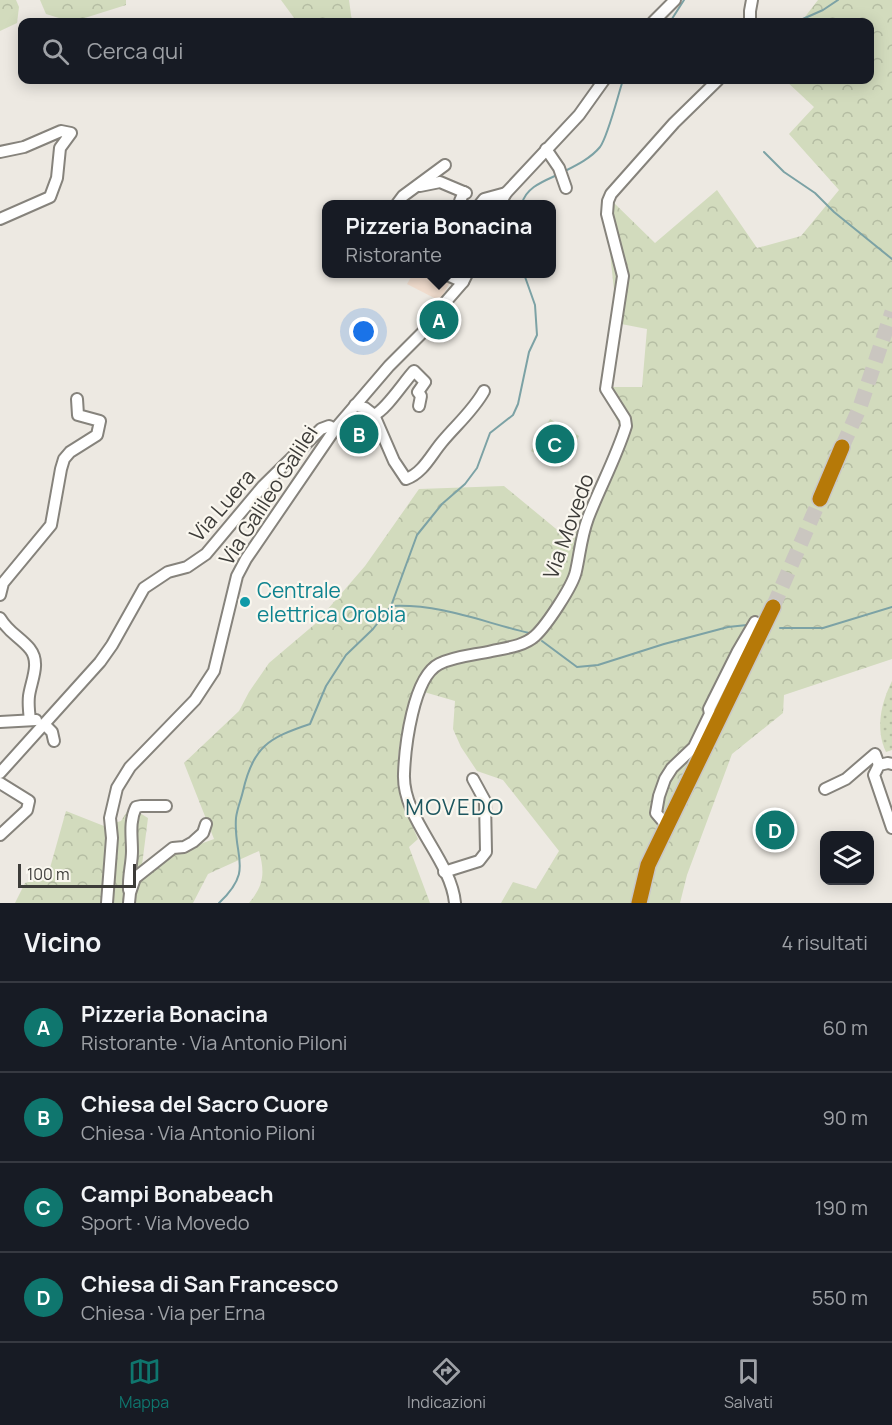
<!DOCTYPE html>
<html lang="it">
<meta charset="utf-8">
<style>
body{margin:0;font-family:Manrope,sans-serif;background:#242831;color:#f1f3f6}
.controls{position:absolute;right:18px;bottom:18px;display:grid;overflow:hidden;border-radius:12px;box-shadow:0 3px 15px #0003}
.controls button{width:54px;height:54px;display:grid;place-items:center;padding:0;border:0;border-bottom:2px solid #363941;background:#171b24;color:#f1f3f6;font:30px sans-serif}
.scale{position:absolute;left:18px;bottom:15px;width:118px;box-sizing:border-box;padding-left:6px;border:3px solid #3d3c39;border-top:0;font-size:16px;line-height:21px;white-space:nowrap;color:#3d3c39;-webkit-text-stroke:4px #faf7ef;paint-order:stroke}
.you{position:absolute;left:364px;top:332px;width:21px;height:21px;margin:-15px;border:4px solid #fff;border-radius:50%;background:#1a73e8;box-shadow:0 0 0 9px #1a73e833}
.badge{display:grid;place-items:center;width:39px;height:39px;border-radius:50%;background:#0f766e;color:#fff;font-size:20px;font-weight:700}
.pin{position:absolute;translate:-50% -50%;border:3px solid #fff;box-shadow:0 2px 6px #0006}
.popup{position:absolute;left:322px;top:200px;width:234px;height:78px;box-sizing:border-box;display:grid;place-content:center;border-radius:12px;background:#171b24;filter:drop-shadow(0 2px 4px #0005);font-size:20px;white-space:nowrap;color:#9ea1a6}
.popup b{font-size:22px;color:#f1f3f6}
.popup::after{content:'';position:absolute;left:50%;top:100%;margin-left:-12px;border:12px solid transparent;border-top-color:#171b24}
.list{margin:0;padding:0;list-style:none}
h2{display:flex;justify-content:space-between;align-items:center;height:78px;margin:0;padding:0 24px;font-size:26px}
h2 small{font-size:20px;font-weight:400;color:#9ea1a6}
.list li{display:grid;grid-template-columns:39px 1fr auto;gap:18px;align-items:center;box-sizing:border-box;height:90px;padding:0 24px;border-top:2px solid #363941}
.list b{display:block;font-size:22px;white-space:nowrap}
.list p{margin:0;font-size:20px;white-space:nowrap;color:#9ea1a6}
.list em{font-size:20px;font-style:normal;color:#9ea1a6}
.icon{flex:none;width:33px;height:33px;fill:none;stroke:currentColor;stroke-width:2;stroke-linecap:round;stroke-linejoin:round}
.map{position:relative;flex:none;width:892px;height:903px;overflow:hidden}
.search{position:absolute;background:#171b24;box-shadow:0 3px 15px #0003;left:18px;right:18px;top:18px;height:66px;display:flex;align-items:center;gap:15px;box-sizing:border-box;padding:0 21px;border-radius:12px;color:#9ea1a6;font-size:22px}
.sheet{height:438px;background:#171b24}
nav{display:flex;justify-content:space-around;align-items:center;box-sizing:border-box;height:84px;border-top:2px solid #363941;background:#171b24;font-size:16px;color:#9ea1a6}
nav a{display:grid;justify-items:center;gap:3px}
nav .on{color:#0f766e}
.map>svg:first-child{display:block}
.education{fill:#f0dccd}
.grass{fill:url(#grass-dots)}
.forest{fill:url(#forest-crowns)}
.garden{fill:#d2dbbd}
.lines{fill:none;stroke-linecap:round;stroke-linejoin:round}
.stream{stroke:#7ca2a5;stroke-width:2}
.highway-tunnel{stroke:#cac6c0;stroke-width:15;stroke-dasharray:15 8;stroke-linecap:butt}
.minor-casing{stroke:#86837c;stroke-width:14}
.highway-casing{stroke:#c9c8c8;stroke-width:18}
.minor{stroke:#fff;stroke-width:10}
.highway{stroke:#b67908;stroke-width:15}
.culture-dot{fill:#0f9aa8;stroke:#faf7ef;stroke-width:2}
.labels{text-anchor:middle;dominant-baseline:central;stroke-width:4.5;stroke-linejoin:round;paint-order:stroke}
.street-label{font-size:21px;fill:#3d3c39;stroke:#faf7ef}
.culture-label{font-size:21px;fill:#0d838f;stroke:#faf7ef;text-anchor:start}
.neighbourhood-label{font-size:22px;letter-spacing:1.5px;fill:#1d565f;stroke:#faf7ef}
</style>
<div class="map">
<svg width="892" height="903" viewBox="0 0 892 903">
<defs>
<pattern id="grass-dots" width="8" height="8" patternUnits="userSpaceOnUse" patternTransform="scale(1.5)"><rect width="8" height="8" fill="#d2dbbd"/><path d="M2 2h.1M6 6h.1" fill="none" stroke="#b5bda3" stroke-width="1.8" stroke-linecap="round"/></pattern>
<pattern id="forest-crowns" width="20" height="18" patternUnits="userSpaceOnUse" patternTransform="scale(1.5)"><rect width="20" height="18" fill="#d2dbbd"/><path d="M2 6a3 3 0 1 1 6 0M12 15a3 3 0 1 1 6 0" fill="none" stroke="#b5bda3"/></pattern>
</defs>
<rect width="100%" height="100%" fill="#ede9e2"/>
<path class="education" d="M413,274H441L452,278L440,301L407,284Z"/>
<path class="grass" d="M892,681V750L886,752C875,729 881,703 892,681Z"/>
<g class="forest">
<path d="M0,0H16L19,7L17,23L0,31Z"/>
<path d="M40,0H126V5L72,22L46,14Z"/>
<path d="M281,0H349L352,22H297Z"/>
<path d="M818,0H892V659L784,695L783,713L732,754L687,875L680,903H501L513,882L536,889L559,851L503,780L477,771L461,747L453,729L455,701L424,692L401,736L398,756V781L404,807L418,839L409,847L430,903H249C264,885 265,873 259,851L208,874L193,903H15L25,883L48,875L66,811L104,826L121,821L130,807L148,818L142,865L214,839L184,763L239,711L249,692L269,663L315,624L365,566L419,489L504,486L572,542L583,510L601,477L614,447L620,427L602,387H642L647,329L611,322L614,290L608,234L612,201L655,243L717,190L757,248L801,236L839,190L789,134L814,107L785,80H870V22H801Z"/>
</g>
<path class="garden" d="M550,419L579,436L562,467L531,451Z"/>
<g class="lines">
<g class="stream">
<path d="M670,22L684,0"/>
<path d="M796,22L823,10L838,0"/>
<path d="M764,152L784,172L815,193L834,212L892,259"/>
<path d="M565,171C577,165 591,158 600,147C608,136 618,95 623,80"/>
<path d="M522,204C525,188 544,181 557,175"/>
<path d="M392,606C442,604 482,622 529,633"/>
<path d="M780,628H823L892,607"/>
<path d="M542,641L577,667L598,665L664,644L728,627L747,625"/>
<path d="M219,903C255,869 233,858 236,818C237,809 241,800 243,791C253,747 268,738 310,724L326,686L346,655L373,629L391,606L417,535L442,504L465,484L477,468L490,433L513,415L518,404L529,352L537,335L535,305L524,274"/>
</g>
<g class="highway-tunnel">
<path d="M842,447L860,407L892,312"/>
<path d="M773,607L820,499"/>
</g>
<defs>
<g id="minor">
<path d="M653,22L675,0"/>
<path d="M750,22V11L752,0"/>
<path d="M546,149L559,168L566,188"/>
<path d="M0,152L24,147L61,131L71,133L60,148L57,178L50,197L0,219"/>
<path d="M420,186L440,182L466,193"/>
<path d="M397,204L403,196L445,165"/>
<path d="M461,204L460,201L464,192"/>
<path d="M480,204L484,199L506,193"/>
<path d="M500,204L506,193L579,115L604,80"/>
<path d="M445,274L463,282"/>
<path d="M355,405L365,408L374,415L394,461L406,479C423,473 431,455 442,442C456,425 473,411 484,391"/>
<path d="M374,415C386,410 403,383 414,371L425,382L418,392L421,396L419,406"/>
<path d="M0,595L3,583L51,525L61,469L64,459L70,452L97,435L100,421L78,415L77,399"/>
<path d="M0,618C9,633 20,637 30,649C41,663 31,681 29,696C28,704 29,712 30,720"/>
<path d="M0,722L36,720"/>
<path d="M44,724L52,732L54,741"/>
<path d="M892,764L888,763L879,765L874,775L892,828"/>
<path d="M0,773L100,662L112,645L144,588L168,572L187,567L206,554L263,486L321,429L329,426L335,429"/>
<path d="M0,783L29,801L27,810L0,835"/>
<path d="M825,789L846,779L875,754L879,765"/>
<path d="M667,826L656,813L659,796L665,779L672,768L694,747L710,714L709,709L738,651L755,622"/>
<path d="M444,872L479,861L486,852L485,801L473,779"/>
<path d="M129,890C128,876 132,864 132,851C132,836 129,822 136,807L141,806H166"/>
<path d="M107,903L112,838L110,818L117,788L130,767L195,700L214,671L237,576L246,559L335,429L389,366L424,331L430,320L463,282L467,274"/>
<path d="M129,903L130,893L135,878L173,848L184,847L193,842L203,833L206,824"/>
<path d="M455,903C451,859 402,819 404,774C405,747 413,677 439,664C455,656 475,655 492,651C506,648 524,646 535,636C546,626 573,586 576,571C580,553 581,537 588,518C600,487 616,458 626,426L625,419L606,389L623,276L607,214L608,201L611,194L674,123L718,80"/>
</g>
<g id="highway">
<path d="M820,499L842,447"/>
<path d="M639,903L648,865L773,607"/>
</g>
</defs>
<use href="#minor" class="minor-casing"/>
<use href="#highway" class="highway-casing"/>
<use href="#minor" class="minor"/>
<use href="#highway" class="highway"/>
</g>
<circle class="culture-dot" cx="245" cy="602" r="6"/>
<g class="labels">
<g class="street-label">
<text transform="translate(268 495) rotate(-57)">Via Galileo Galilei</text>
<text transform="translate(222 505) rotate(-49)">Via Luera</text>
<text transform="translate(568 526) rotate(-70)">Via Movedo</text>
</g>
<g class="culture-label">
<text x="257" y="590">Centrale<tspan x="257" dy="24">elettrica Orobia</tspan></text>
</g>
<g class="neighbourhood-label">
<text x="455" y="807">MOVEDO</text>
</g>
</g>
</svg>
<div class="controls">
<button><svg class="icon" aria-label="layers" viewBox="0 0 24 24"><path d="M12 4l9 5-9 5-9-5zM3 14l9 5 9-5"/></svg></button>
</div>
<div class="scale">100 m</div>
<div class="you"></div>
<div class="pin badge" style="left:439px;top:320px">A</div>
<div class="popup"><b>Pizzeria Bonacina</b>Ristorante</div>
<div class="pin badge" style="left:359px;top:434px">B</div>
<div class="pin badge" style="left:555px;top:444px">C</div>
<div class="pin badge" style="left:775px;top:830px">D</div>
<div class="search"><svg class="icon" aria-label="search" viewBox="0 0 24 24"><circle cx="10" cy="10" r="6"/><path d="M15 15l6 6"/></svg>Cerca qui</div>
</div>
<section class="sheet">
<h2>Vicino<small>4 risultati</small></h2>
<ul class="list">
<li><span class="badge">A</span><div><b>Pizzeria Bonacina</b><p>Ristorante · Via Antonio Piloni</p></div><em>60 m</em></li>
<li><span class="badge">B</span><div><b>Chiesa del Sacro Cuore</b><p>Chiesa · Via Antonio Piloni</p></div><em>90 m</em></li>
<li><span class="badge">C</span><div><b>Campi Bonabeach</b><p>Sport · Via Movedo</p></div><em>190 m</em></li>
<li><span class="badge">D</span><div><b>Chiesa di San Francesco</b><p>Chiesa · Via per Erna</p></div><em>550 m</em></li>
</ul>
</section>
<nav>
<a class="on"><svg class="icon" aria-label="map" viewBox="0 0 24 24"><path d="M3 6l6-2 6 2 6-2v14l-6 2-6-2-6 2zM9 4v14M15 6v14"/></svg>Mappa</a>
<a><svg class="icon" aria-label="directions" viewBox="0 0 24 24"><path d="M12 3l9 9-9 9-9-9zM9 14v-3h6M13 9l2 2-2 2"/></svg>Indicazioni</a>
<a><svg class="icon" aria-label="saved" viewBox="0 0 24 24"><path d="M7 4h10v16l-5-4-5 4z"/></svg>Salvati</a>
</nav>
